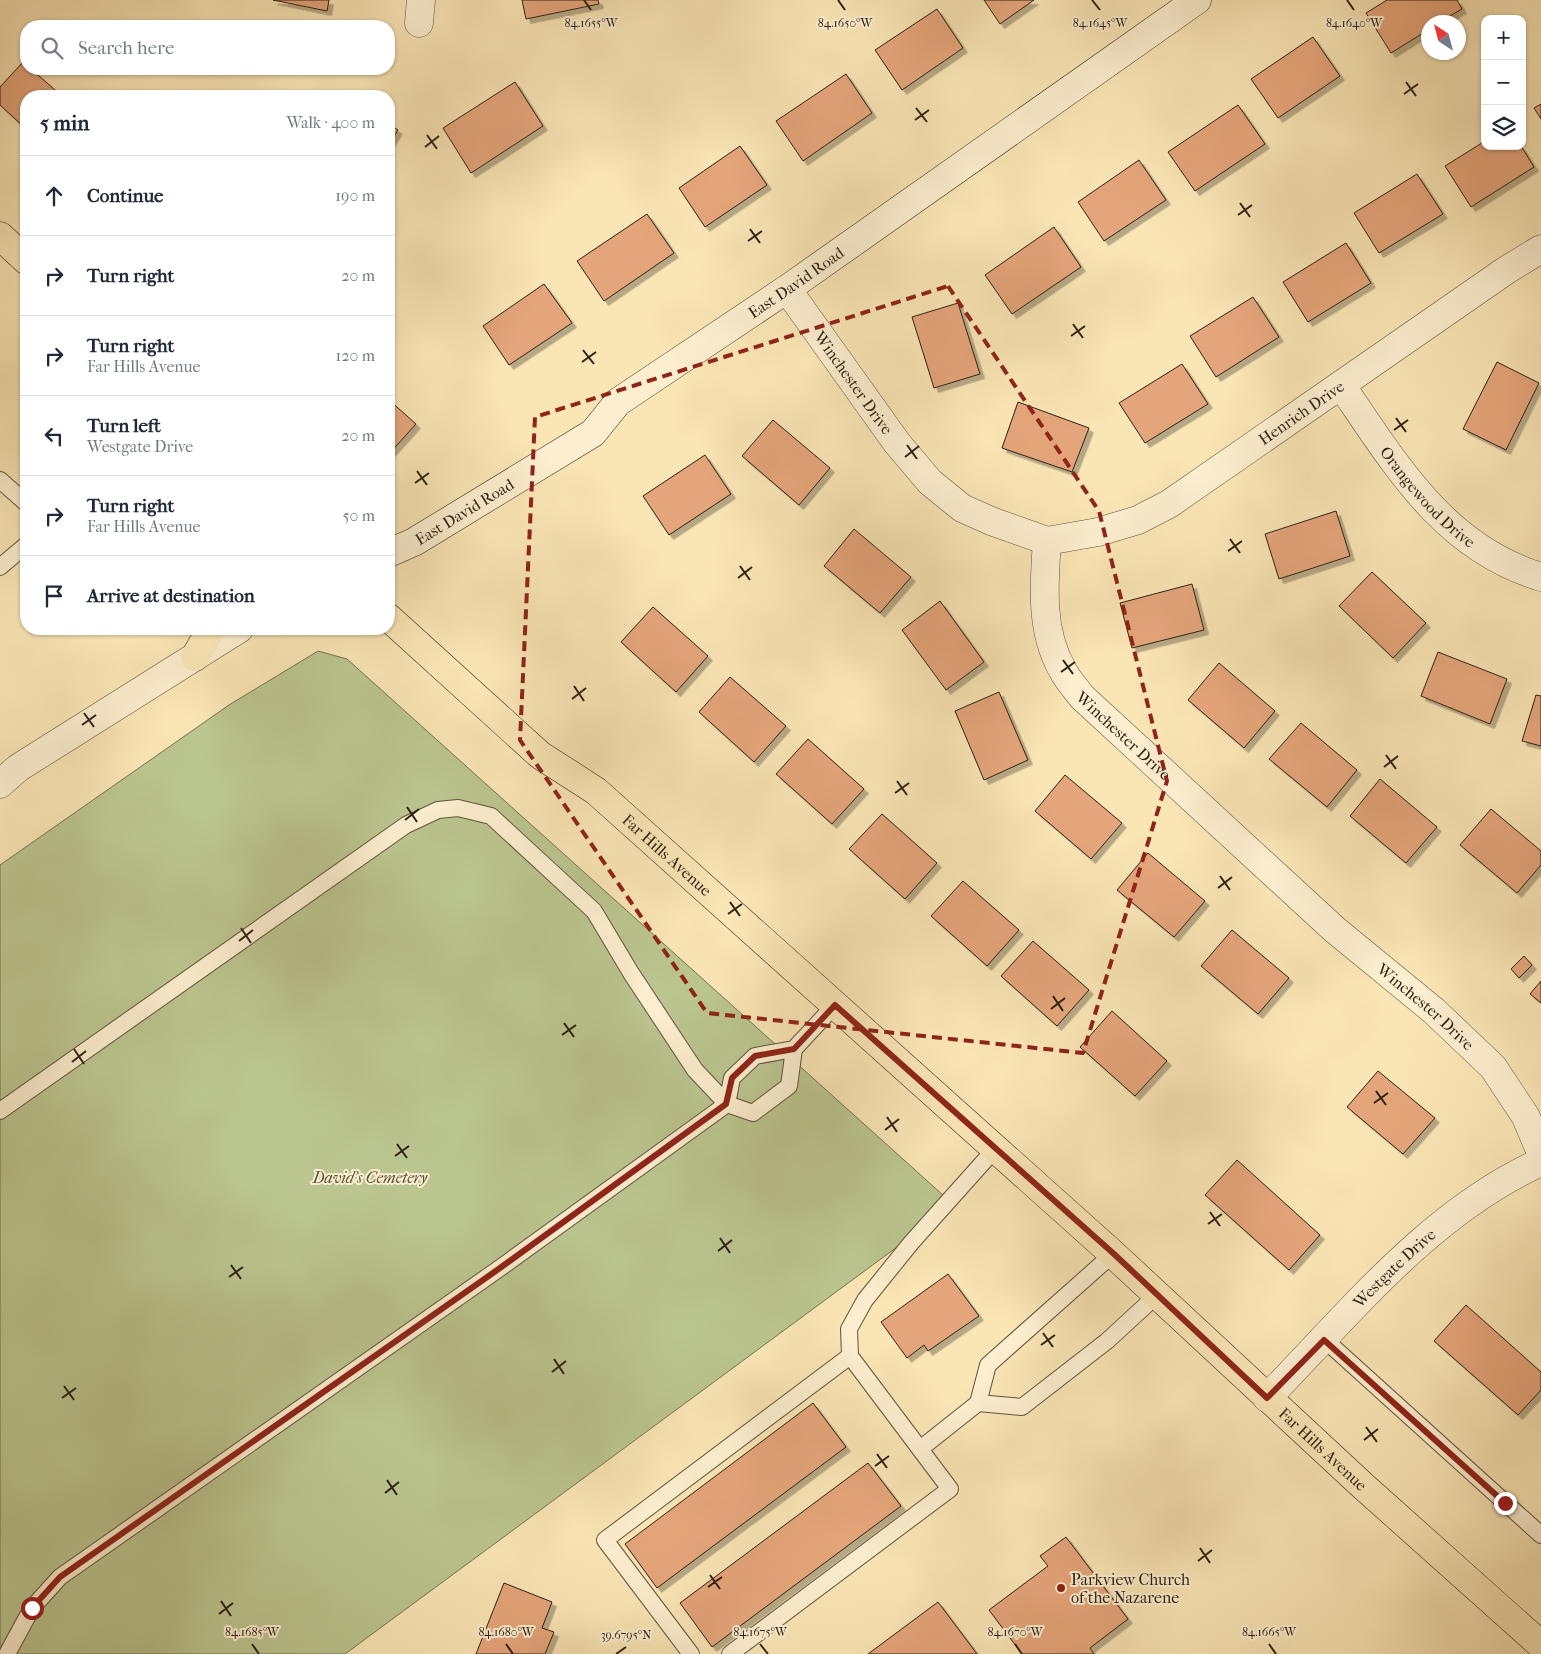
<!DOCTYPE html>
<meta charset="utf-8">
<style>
body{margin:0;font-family:"IM FELL French Canon",serif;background:#f2f2f3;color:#1f2937}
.controls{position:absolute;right:15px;top:15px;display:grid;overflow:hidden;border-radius:10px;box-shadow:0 1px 4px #0004}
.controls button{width:45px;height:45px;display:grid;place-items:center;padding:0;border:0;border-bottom:1px solid #e0e1e3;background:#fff;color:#1f2937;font:25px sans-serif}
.compass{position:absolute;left:1421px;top:15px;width:45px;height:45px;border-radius:50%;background:#fff;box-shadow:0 1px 4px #0004;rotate:324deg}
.stop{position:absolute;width:15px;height:15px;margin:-11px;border:4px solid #8f2418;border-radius:50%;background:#fff}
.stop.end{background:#8f2418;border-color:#fff;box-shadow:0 1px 5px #0008}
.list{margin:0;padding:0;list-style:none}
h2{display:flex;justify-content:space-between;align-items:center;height:65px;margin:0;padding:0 20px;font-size:21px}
h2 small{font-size:16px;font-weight:400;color:#747a83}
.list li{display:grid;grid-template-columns:32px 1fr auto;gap:15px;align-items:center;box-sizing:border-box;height:80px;padding:0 20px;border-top:1px solid #e0e1e3}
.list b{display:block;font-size:19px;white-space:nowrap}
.list p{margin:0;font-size:16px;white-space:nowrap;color:#747a83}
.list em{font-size:16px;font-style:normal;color:#747a83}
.icon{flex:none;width:28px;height:28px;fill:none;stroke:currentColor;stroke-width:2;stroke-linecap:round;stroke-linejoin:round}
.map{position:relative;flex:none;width:1541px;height:1654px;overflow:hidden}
.search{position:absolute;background:#fff;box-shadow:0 1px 4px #0004;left:20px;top:20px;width:375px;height:55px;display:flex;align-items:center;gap:12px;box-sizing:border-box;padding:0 18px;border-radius:20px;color:#747a83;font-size:19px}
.panel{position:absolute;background:#fff;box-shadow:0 1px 4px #0004;left:20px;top:90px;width:375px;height:545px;border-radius:20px}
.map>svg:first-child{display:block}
.green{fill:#bbc58f;stroke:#747352}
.building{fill:#e5a57a;stroke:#2c2116;filter:url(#shadow)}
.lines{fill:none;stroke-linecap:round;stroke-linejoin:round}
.lane-casing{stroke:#60523e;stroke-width:18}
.street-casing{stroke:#60523e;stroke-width:29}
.secondary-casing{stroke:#2c2116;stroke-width:29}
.primary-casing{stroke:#2c2116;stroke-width:29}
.lane{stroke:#fceecf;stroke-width:16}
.street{stroke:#fceecf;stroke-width:28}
.secondary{stroke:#fceecf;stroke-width:28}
.primary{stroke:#fae5b5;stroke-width:28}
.route{stroke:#8f2418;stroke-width:6}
.marked{fill:none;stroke:#8f2418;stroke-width:4;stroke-dasharray:10 6;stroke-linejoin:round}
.ticks{fill:none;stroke:#2c2116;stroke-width:2}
.poi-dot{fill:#8f2418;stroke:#fceecf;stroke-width:2}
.labels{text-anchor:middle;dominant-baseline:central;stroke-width:4;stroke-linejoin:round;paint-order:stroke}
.street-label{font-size:16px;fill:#2c2116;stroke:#fceecf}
.park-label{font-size:16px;font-style:italic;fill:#57523a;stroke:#fceecf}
.poi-label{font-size:16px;fill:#2c2116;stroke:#fceecf;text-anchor:start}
.ticks-label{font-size:12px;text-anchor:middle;fill:#2c2116;stroke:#fceecf;stroke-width:4;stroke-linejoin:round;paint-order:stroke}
</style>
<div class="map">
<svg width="1541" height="1654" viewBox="0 0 1541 1654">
<defs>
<filter id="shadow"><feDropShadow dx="4.5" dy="4.5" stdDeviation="0" flood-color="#0004"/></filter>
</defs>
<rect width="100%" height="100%" fill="#fae5b5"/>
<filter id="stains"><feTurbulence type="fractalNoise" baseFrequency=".004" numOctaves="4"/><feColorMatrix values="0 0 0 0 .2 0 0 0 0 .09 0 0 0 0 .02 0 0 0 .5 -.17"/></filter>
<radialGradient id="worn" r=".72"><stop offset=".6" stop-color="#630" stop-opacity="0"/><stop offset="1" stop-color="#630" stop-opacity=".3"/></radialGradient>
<path class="green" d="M318,651L347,659L954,1205L345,1654H0V865L229,705Z"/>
<g class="building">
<path d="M273,0H329L327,11Z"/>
<path d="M522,0H598L599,4L526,19Z"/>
<path d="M984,0H1034L1000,24Z"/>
<path d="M1387,0H1457L1462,9L1440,22H1428V30L1391,53L1366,13Z"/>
<path d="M937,9L963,48L902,90L875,50Z"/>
<path d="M1313,37L1340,76L1278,118L1251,79Z"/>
<path d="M23,62L26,69H31L62,96H26V129L0,105V87Z"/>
<path d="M846,74L872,113L803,161L776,121Z"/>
<path d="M515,82L543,126L471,173L443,128Z"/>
<path d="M1541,104V119L1534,108Z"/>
<path d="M1238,105L1265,144L1195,191L1168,152Z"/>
<path d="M389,124L398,130L389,144Z"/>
<path d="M1485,141V146H1521L1534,167L1471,207L1445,166Z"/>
<path d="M740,146L767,185L705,227L679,188Z"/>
<path d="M1139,160L1166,200L1104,241L1078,202Z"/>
<path d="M1417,174L1443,214L1379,253L1354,213Z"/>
<path d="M647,214L674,253L604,301L577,261Z"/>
<path d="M1054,227L1081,267L1012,314L985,275Z"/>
<path d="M1346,243L1371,283L1308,322L1283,282Z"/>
<path d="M544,284L572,323L509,365L483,326Z"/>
<path d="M1253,297L1279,337L1216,377L1190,336Z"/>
<path d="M958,303L980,374L934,388L912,317Z"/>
<path d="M1497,362L1539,383L1506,450L1463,429Z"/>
<path d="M1182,364L1208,404L1145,443L1119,403Z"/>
<path d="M389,400L416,424L389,454Z"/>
<path d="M1018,402L1089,428L1072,472L1002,448Z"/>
<path d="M773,420L830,468L799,505L742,456Z"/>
<path d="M705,455L731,494L669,535L643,496Z"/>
<path d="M1336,511L1350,556L1279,579L1265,534Z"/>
<path d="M854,529L911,577L880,613L824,566Z"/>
<path d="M1372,572L1426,623L1393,658L1339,606Z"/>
<path d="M1192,584L1204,630L1132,648L1120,603Z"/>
<path d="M940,601L984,662L946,690L902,630Z"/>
<path d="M653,607L708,656L676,692L621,642Z"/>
<path d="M1438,652L1507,679L1490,724L1421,696Z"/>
<path d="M1219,663L1275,711L1244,748L1188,700Z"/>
<path d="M730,677L786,726L754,762L699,712Z"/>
<path d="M999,692L1028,760L984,780L955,711Z"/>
<path d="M1536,695L1541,696V746L1522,741Z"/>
<path d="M1301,723L1357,770L1327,807L1269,759Z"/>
<path d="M808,739L864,789L832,824L776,774Z"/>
<path d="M1065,775L1122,823L1091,859L1035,811Z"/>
<path d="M1380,779L1437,827L1406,863L1350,816Z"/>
<path d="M1491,809L1541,851V865L1517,893L1460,845Z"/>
<path d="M882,814L937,863L905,899L849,849Z"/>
<path d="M1148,853L1205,901L1174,937L1117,890Z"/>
<path d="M963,881L1019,930L987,966L931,916Z"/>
<path d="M1232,930L1289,978L1258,1014L1201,966Z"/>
<path d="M1033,941L1089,990L1057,1026L1001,976Z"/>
<path d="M1524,956L1532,965L1519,978L1511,969Z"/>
<path d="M1541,981V1003L1530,994Z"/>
<path d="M1112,1011L1167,1061L1135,1096L1080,1047Z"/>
<path d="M1378,1071L1435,1118L1403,1154L1347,1107Z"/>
<path d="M1237,1160L1320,1235L1289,1270L1205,1195Z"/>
<path d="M948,1274L979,1316L928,1351L924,1345L907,1358L881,1322Z"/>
<path d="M1466,1305L1541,1372V1390L1518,1415L1434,1341Z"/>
<path d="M813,1403L846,1447L657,1588L625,1544Z"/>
<path d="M868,1463L901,1506L712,1647L680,1603Z"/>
<path d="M1066,1537L1128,1619L1090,1648L1094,1654H1022L989,1610L1048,1566L1040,1556Z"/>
<path d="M504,1583L552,1602L542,1628L554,1632L545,1654H476Z"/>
<path d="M938,1602L977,1654H868Z"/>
</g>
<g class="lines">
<defs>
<g id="lane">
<path d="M0,480L26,503"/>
<path d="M0,567L26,545"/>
<path d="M794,1049L755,1056L732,1078L727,1104L753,1113L789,1086L794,1049L835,1005"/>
<path d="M0,1111L406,825L438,810L458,808L491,816L594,911L631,973L695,1070L727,1104L500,1268L60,1577L32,1608L7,1654"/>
<path d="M1113,1254L988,1365L978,1403L1022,1407L1107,1341L1157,1295"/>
<path d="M1324,1339L1541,1535"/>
<path d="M850,1356L849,1329L865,1300L911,1243L995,1149"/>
<path d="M920,1449L978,1403"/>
<path d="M691,1654L605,1540L850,1356L950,1489L730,1654"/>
</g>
<g id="street">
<path d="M419,23L421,0"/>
<path id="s1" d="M787,289L897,443L930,482L962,508L991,521L1047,541L1098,532L1138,520L1169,504L1508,269L1541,249"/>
<path id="s2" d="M1341,385C1396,465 1443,547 1541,577"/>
<path id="s3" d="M1047,541C1044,584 1040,630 1062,669C1067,679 1075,688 1082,697L1334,929L1434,1011L1493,1067L1526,1117L1541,1153"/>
<path d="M0,784L18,768L239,629"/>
<path id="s4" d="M1267,1398C1350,1313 1430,1212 1541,1162"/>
</g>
<g id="secondary">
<path id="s5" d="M389,553L414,542L593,433L618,402L787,289L1197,0"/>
</g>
<g id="primary">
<path d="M0,236L26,260"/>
<path id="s6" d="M389,618L540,755L596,791L1113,1254L1362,1485L1541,1645"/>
<path d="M195,657L211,629"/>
</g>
</defs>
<use href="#lane" class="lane-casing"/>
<use href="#street" class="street-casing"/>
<use href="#secondary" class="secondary-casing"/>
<use href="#primary" class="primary-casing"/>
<use href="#lane" class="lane"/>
<use href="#street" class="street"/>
<use href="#secondary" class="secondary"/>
<use href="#primary" class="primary"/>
</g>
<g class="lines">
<path class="route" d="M32,1608L60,1577L500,1268L726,1104L732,1078L755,1056L794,1049L835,1005L1114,1254L1267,1398L1324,1340L1505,1503"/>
</g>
<path class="marked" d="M948,286L1099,511L1167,781L1083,1053L707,1013L520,740L535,417Z"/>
<path class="ticks" d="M584,0L591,10M838,0L845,10M1092,0L1100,10M1347,0L1354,10M1406,82L1416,96M1404,94L1418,84M916,108L927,122M915,120L929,110M427,135L437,149M425,147L439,136M1240,203L1250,217M1238,215L1252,205M750,229L760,243M748,241L762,231M1073,324L1083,338M1071,336L1085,326M583,350L594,364M582,362L596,352M1396,418L1406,432M1394,430L1408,420M907,445L917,459M905,457L919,446M417,471L427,485M415,483L429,473M1230,539L1240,553M1228,551L1242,541M740,566L750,580M738,578L752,567M1063,660L1073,674M1061,672L1075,662M574,686L584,701M572,699L586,688M84,713L94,727M82,725L96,715M1386,755L1396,769M1384,767L1398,756M897,781L907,795M895,793L909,783M407,807L417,822M405,820L419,809M1220,876L1230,890M1218,888L1232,877M730,902L740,916M728,914L742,904M241,928L251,943M239,941L253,930M1053,996L1063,1011M1051,1009L1065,998M564,1023L574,1037M562,1035L576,1025M74,1049L84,1064M72,1062L86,1051M1376,1091L1386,1105M1374,1103L1388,1093M887,1117L897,1132M885,1130L899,1119M397,1144L407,1158M395,1156L409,1146M1210,1212L1220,1226M1208,1224L1222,1214M720,1238L730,1253M718,1251L732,1240M231,1265L241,1279M229,1277L243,1267M1043,1333L1053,1347M1041,1345L1055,1335M554,1359L564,1374M552,1372L566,1361M64,1386L74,1400M62,1398L76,1388M1366,1427L1377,1442M1364,1440L1378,1429M877,1454L887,1468M875,1466L889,1456M387,1480L397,1495M385,1493L399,1482M1200,1548L1210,1563M1198,1561L1212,1550M710,1575L720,1589M708,1587L722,1577M221,1601L231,1616M219,1614L233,1603M252,1644L259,1654M506,1644L513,1654M760,1644L768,1654M1015,1644L1022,1654M1269,1644L1276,1654M616,1654L626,1647"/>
<circle class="poi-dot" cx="1061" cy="1588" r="5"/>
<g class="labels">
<g class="street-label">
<text stroke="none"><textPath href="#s5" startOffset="491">East David Road</textPath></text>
<text stroke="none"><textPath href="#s1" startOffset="115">Winchester Drive</textPath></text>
<text stroke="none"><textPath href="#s1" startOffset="662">Henrich Drive</textPath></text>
<text stroke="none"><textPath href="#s2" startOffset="142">Orangewood Drive</textPath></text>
<text stroke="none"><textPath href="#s5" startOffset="86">East David Road</textPath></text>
<text stroke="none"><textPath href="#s3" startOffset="222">Winchester Drive</textPath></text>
<text stroke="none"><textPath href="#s6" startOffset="366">Far Hills Avenue</textPath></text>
<text stroke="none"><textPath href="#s3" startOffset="628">Winchester Drive</textPath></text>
<text stroke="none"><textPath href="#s4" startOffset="182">Westgate Drive</textPath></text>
<text stroke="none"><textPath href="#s6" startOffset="1251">Far Hills Avenue</textPath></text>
</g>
<g class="park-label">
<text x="370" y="1177">David's Cemetery</text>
</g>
<g class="poi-label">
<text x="1071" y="1579">Parkview Church<tspan x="1071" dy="18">of the Nazarene</tspan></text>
</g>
</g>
<g class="ticks-label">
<text x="591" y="27">84.1655°W</text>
<text x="845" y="27">84.1650°W</text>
<text x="1100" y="27">84.1645°W</text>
<text x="1354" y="27">84.1640°W</text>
<text x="252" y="1636">84.1685°W</text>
<text x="506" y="1636">84.1680°W</text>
<text x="760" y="1636">84.1675°W</text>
<text x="1015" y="1636">84.1670°W</text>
<text x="1269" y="1636">84.1665°W</text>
<text x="626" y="1639">39.6795°N</text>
</g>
<rect width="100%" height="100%" filter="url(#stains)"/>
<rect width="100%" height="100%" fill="url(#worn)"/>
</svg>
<div class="controls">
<button>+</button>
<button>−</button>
<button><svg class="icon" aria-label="layers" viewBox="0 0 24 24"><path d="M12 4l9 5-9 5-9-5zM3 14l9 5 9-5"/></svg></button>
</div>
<svg class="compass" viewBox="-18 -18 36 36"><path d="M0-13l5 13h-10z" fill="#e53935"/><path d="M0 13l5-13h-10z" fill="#747a83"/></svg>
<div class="stop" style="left:32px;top:1608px"></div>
<div class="stop end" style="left:1505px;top:1503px"></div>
<div class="search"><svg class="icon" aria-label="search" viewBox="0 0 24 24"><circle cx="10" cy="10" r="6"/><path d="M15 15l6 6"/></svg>Search here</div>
<section class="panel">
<h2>5 min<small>Walk · 400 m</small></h2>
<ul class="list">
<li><svg class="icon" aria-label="ahead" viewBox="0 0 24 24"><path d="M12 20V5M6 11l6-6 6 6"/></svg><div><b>Continue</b></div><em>190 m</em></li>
<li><svg class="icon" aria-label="right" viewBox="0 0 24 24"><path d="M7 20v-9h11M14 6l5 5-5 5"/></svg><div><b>Turn right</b></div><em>20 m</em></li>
<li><svg class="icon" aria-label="right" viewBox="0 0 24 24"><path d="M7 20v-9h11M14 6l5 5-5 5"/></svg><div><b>Turn right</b><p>Far Hills Avenue</p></div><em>120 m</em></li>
<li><svg class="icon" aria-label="left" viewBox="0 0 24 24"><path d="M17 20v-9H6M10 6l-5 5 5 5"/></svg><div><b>Turn left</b><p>Westgate Drive</p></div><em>20 m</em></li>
<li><svg class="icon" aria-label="right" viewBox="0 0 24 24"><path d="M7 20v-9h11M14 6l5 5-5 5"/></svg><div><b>Turn right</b><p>Far Hills Avenue</p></div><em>50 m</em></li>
<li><svg class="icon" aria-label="arrive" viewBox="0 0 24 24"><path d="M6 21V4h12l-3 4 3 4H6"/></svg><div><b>Arrive at destination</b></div></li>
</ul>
</section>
</div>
